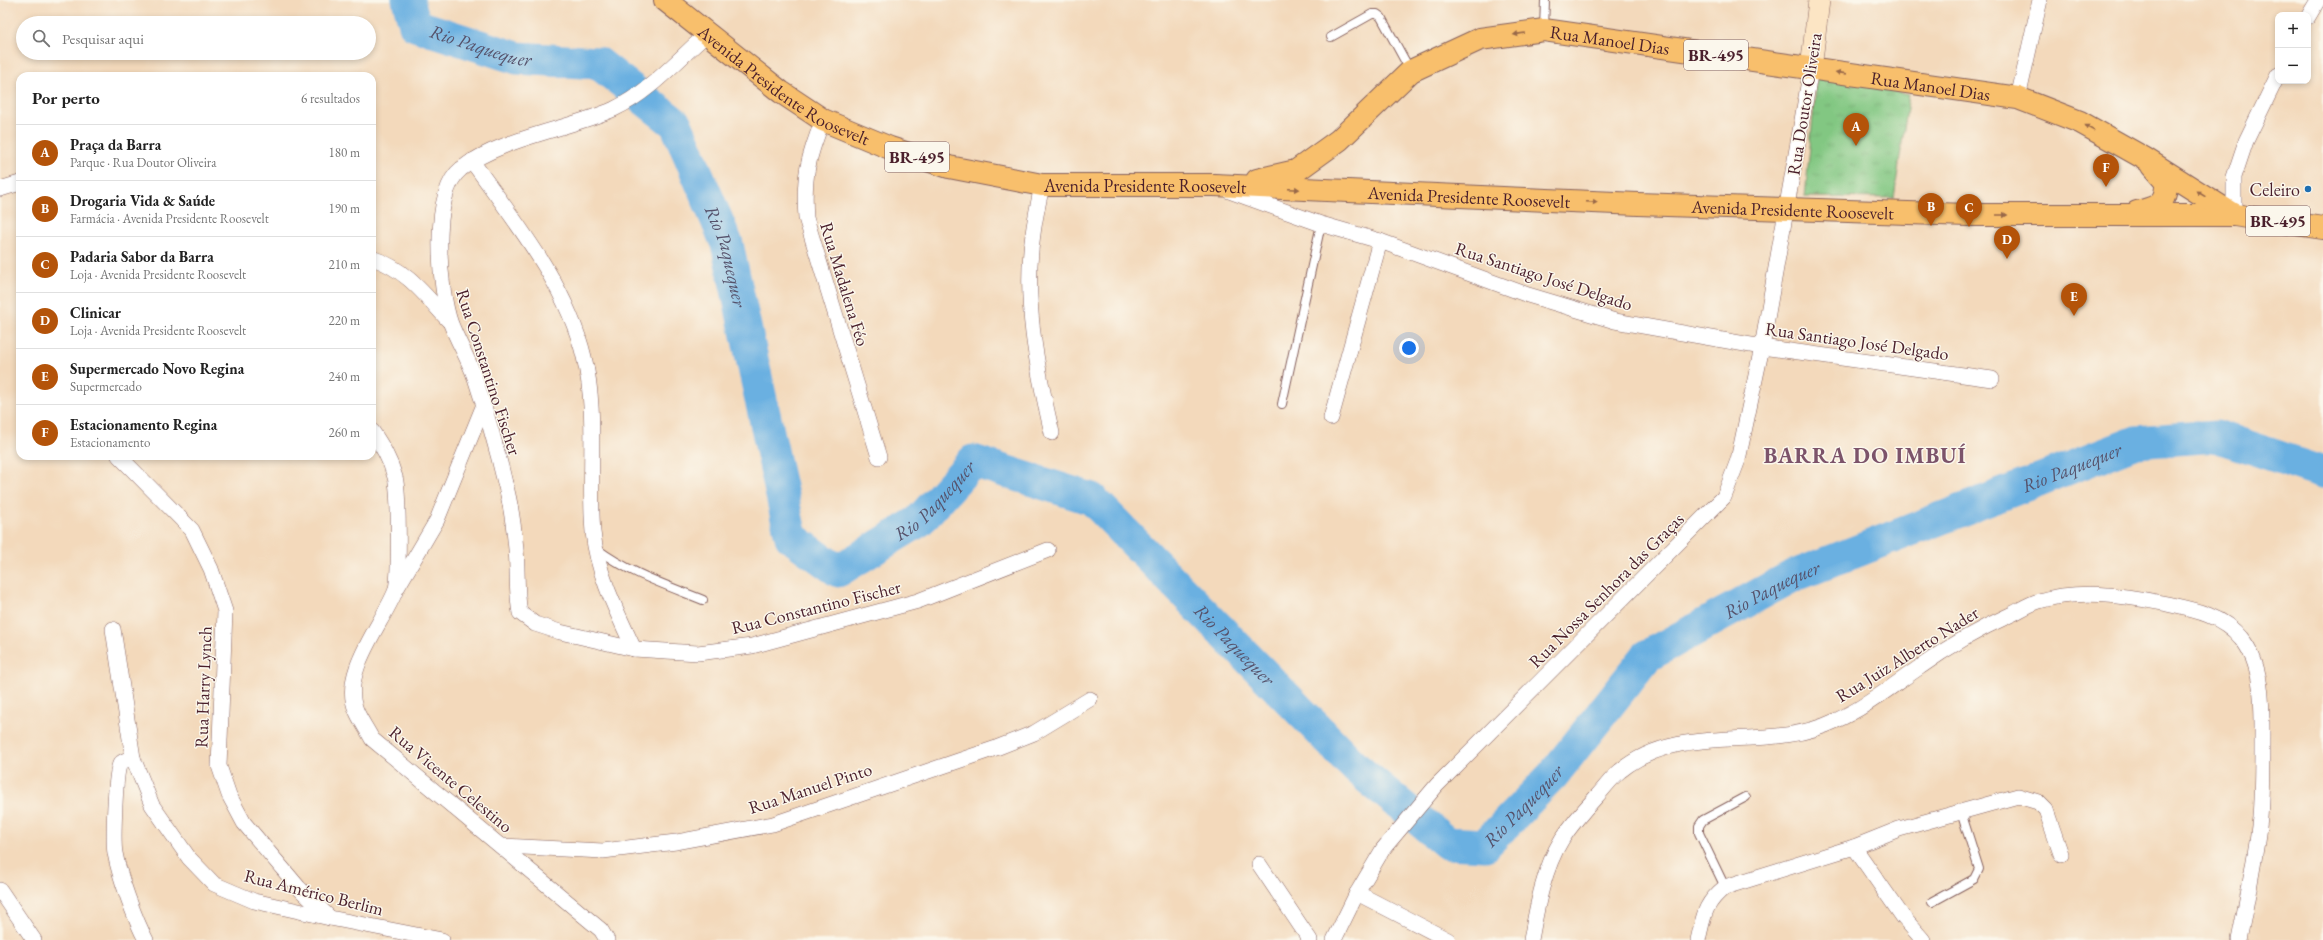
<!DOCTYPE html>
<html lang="pt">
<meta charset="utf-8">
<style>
body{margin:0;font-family:"EB Garamond",serif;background:#f2f2f2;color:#222}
.controls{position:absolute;right:12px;top:12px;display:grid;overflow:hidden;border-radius:8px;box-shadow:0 2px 6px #0003}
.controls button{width:36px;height:36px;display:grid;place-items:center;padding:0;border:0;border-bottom:1px solid #e0e0e0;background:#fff;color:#222;font:20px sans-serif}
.you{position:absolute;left:1409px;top:348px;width:14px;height:14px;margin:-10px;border:3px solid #fff;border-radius:50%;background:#1a73e8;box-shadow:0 0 0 6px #1a73e833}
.badge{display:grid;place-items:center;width:26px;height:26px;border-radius:50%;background:#b45309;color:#fff;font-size:13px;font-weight:700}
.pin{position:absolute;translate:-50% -33px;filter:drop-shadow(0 1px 2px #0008)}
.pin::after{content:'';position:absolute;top:21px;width:14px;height:12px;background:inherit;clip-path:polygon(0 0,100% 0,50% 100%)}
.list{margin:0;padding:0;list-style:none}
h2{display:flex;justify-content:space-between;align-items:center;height:52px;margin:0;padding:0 16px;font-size:17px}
h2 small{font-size:13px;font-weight:400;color:#767676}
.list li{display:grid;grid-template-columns:26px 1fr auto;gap:12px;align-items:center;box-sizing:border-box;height:56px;padding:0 16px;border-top:1px solid #e0e0e0}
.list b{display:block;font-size:15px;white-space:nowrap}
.list p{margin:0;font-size:13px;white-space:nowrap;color:#767676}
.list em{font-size:13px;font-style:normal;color:#767676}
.icon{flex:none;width:22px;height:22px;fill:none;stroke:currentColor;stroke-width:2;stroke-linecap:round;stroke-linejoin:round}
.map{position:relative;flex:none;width:2323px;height:940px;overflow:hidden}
.search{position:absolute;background:#fff;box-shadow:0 2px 6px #0003;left:16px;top:16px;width:360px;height:44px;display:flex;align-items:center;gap:10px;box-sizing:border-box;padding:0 14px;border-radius:22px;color:#767676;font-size:15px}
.panel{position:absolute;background:#fff;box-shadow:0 2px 6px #0003;left:16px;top:72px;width:360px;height:388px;border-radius:12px}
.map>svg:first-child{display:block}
.park{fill:url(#park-tufts);stroke:#667356}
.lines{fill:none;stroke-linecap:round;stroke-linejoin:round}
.river{stroke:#6bb0e1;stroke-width:33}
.lane-casing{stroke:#85605d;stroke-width:10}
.street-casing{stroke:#85605d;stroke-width:16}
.secondary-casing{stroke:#85605d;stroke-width:22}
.primary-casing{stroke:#85605d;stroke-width:24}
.lane{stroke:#fff;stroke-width:8}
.street{stroke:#fff;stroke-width:15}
.secondary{stroke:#fce5c4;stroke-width:21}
.primary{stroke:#f8bf6c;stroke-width:22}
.oneway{fill:#986748}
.poi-dot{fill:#1f6fb2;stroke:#fbf7ec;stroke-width:1.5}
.labels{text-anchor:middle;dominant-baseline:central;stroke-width:3;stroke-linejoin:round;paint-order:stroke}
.shield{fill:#fbf7ec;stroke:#7f6065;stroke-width:1}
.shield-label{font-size:17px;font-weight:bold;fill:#4a1f2b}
.street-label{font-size:18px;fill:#4a1f2b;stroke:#fbf7ec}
.poi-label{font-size:18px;fill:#4a1f2b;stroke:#fbf7ec;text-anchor:end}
.water-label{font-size:19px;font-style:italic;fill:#56526b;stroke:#fbf7ec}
.district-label{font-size:22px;font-weight:bold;letter-spacing:1px;fill:#7c536a;stroke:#fbf7ec}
</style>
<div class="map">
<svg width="2323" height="940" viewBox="0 0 2323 940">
<defs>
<pattern id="park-tufts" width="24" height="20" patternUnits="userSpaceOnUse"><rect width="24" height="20" fill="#82c782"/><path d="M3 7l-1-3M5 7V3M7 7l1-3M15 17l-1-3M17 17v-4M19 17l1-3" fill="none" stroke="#72aa70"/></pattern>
</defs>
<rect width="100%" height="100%" fill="#fbf7ec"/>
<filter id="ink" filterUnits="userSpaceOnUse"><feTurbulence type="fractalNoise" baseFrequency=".025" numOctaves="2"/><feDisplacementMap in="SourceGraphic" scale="8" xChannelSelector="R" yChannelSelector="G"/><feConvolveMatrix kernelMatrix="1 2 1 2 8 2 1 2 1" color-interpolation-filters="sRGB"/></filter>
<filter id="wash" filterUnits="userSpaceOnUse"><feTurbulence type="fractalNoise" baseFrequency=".012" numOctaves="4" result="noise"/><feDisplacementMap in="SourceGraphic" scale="16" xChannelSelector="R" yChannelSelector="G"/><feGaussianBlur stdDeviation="0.9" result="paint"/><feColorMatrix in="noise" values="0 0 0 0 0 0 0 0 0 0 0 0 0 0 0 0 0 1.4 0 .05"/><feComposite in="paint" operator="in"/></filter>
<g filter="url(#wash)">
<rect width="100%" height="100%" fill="#f3d9bb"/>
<path class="park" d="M1817,76L1909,95L1894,198L1805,197Z"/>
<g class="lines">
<path class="river" id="s1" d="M408,0L415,25L517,58L598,63L676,124L727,244L791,537L838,571L919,521L973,461L1092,499L1357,769L1447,843L1485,845L1553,775L1647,656L1791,577L2136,442L2216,436L2323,472"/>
</g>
</g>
<g filter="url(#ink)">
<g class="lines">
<defs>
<g id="lane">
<path d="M1544,29L1545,0"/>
<path d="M1331,37L1372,14H1377L1381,17L1410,70"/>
<path d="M1282,404L1321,224"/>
<path d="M597,549C629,573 666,585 703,600"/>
<path d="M1725,887L1699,833V826L1703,820L1746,797"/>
<path d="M1932,902L1974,879L1979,869L1961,812"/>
</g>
<g id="street">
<path d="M2308,17L2318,0"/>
<path d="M707,34C678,59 650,92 614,109C569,129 498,139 461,169C430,193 439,291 451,324C458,342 469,360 475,378C486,411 497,449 505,483C511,504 514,528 516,549C518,570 516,592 520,613L535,624L560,632L634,649L698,653L752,646L918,601L1048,550"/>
<path d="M2018,98L2040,0"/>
<path d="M823,120C808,157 803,177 806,218L879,457"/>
<path d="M472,161C515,222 566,283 584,357C598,412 588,475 593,532C597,573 617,612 634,649"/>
<path d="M1042,185C1039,201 1035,217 1033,234C1023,300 1037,369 1052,433"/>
<path d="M0,189L20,183"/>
<path d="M1229,191L1321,224L1380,241L1528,295L1615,321L1762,347L1992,379"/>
<path d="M2234,215V177L2246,141L2278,75"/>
<path d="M372,258C406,269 425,295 449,321"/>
<path d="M1331,418L1380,241"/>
<path d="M372,431C382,446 390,459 395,477C399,491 400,580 395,592C382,624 340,674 356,710C360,720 367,729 372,739L601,930L607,940"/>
<path d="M119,456L192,530L211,569L225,611L219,766L229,795L244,823L299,888L330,918"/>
<path d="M397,588L437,520L483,407"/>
<path d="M113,629L133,758"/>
<path d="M502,846L603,851L676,842L773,824L996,748L1034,733L1090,699"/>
<path d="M1854,847L1903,917L1923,940"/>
<path d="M1259,864L1310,940"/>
<path d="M0,890L34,940"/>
<path d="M1357,893L1448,940"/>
<path d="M146,940C135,920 119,875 115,853C113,842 115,772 120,764C123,760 129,759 133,758L152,805L189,858L214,884L254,901L330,918L442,940"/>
<path d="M1334,940L1357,893L1383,849L1437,785L1724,497L1738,460L1762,347L1811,69"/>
<path d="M1531,940C1537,906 1544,868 1562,839C1572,824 1584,810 1596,797C1604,789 1611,778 1620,771C1682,720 1767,754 1835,721C1866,707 1892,686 1920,667C1949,646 1979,629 2012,614C2020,610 2029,604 2039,601C2078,589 2122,595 2162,603C2190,609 2222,614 2241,638C2264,665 2262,708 2262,740C2262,766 2262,792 2260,817C2256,858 2247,899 2239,940"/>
<path d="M1698,940C1704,915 1704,904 1725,887L1854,847L1899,829L2018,796L2038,802L2046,810L2061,854"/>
</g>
<path id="secondary" d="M1811,69L1819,0"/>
<g id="primary">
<path id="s2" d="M665,0L781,92L823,120L890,148L949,167L1042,185H1214L1638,204L1968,215H2234L2323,228"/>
<path id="s3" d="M1257,180L1296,171L1339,140L1411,71L1480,39L1544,30L2018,98L2080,122L2144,158L2234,215"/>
<path d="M2137,212C2156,208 2167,204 2166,182L2152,166"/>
</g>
</defs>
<use href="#lane" class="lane-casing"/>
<use href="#street" class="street-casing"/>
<use href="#secondary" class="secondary-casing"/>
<use href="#primary" class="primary-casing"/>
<use href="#lane" class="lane"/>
<use href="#street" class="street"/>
<use href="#secondary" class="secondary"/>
<use href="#primary" class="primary"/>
</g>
<defs><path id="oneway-solid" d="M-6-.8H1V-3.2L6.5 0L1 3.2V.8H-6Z"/></defs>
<g class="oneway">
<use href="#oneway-solid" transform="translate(1519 34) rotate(171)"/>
<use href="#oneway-solid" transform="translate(1841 73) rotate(-172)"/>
<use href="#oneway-solid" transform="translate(2089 128) rotate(-151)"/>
<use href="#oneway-solid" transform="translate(1294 189) rotate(3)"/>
<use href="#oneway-solid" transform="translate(2201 194) rotate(-148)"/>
<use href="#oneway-solid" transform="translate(1592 202) rotate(3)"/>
<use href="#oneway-solid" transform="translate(2002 215)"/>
</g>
</g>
<circle class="poi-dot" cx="2308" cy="189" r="4"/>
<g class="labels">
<g class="shield">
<rect x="1684" y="40" width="64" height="30" rx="3"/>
<rect x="885" y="142" width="64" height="30" rx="3"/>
<rect x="2246" y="206" width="64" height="30" rx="3"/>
</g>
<g class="shield-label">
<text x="1716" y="55">BR-495</text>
<text x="917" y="157">BR-495</text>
<text x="2278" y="221">BR-495</text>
</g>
<g class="street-label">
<text stroke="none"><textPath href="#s3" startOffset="400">Rua Manoel Dias</textPath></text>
<text stroke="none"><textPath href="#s2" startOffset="147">Avenida Presidente Roosevelt</textPath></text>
<text stroke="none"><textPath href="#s3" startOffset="724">Rua Manoel Dias</textPath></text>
<text transform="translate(1804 104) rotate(-81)">Rua Doutor Oliveira</text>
<text stroke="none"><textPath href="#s2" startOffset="531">Avenida Presidente Roosevelt</textPath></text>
<text stroke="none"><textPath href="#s2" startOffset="855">Avenida Presidente Roosevelt</textPath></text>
<text stroke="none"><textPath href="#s2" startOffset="1179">Avenida Presidente Roosevelt</textPath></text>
<text transform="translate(1544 276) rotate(18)">Rua Santiago José Delgado</text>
<text transform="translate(845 284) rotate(73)">Rua Madalena Féo</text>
<text transform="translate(1857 341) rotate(8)">Rua Santiago José Delgado</text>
<text transform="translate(489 372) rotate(72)">Rua Constantino Fischer</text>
<text transform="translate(1606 590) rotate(-45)">Rua Nossa Senhora das Graças</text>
<text transform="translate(816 607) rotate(-14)">Rua Constantino Fischer</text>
<text transform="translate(1907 654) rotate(-32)">Rua Juiz Alberto Nader</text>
<text transform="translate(203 687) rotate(-88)">Rua Harry Lynch</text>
<text transform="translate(451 779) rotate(40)">Rua Vicente Celestino</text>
<text transform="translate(810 788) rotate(-18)">Rua Manuel Pinto</text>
<text transform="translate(314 892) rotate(14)">Rua Américo Berlim</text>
</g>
<g class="poi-label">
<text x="2300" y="189">Celeiro</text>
</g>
<g class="water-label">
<text stroke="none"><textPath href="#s1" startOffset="95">Rio Paquequer</textPath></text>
<text stroke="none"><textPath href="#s1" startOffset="455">Rio Paquequer</textPath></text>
<text stroke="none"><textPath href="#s1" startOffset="2350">Rio Paquequer</textPath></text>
<text stroke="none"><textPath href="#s1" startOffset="922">Rio Paquequer</textPath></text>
<text stroke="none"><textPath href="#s1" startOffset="2026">Rio Paquequer</textPath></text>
<text stroke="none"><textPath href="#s1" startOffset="1306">Rio Paquequer</textPath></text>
<text stroke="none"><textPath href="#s1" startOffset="1690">Rio Paquequer</textPath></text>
</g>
<g class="district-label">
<text x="1865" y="455">BARRA DO IMBUÍ</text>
</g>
</g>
</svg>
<div class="controls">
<button>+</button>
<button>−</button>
</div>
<div class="you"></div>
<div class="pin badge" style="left:1856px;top:146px">A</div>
<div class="pin badge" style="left:1931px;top:226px">B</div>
<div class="pin badge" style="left:1969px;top:227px">C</div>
<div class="pin badge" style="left:2007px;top:259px">D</div>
<div class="pin badge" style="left:2074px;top:316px">E</div>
<div class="pin badge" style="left:2106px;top:187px">F</div>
<div class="search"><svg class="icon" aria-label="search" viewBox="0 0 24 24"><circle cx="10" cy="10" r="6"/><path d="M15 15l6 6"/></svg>Pesquisar aqui</div>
<section class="panel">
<h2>Por perto<small>6 resultados</small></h2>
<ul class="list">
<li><span class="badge">A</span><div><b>Praça da Barra</b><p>Parque · Rua Doutor Oliveira</p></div><em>180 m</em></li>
<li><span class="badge">B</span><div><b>Drogaria Vida &amp; Saúde</b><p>Farmácia · Avenida Presidente Roosevelt</p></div><em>190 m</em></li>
<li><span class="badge">C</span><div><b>Padaria Sabor da Barra</b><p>Loja · Avenida Presidente Roosevelt</p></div><em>210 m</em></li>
<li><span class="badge">D</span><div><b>Clinicar</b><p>Loja · Avenida Presidente Roosevelt</p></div><em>220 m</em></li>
<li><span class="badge">E</span><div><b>Supermercado Novo Regina</b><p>Supermercado</p></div><em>240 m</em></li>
<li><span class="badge">F</span><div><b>Estacionamento Regina</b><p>Estacionamento</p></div><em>260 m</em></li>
</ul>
</section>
</div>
